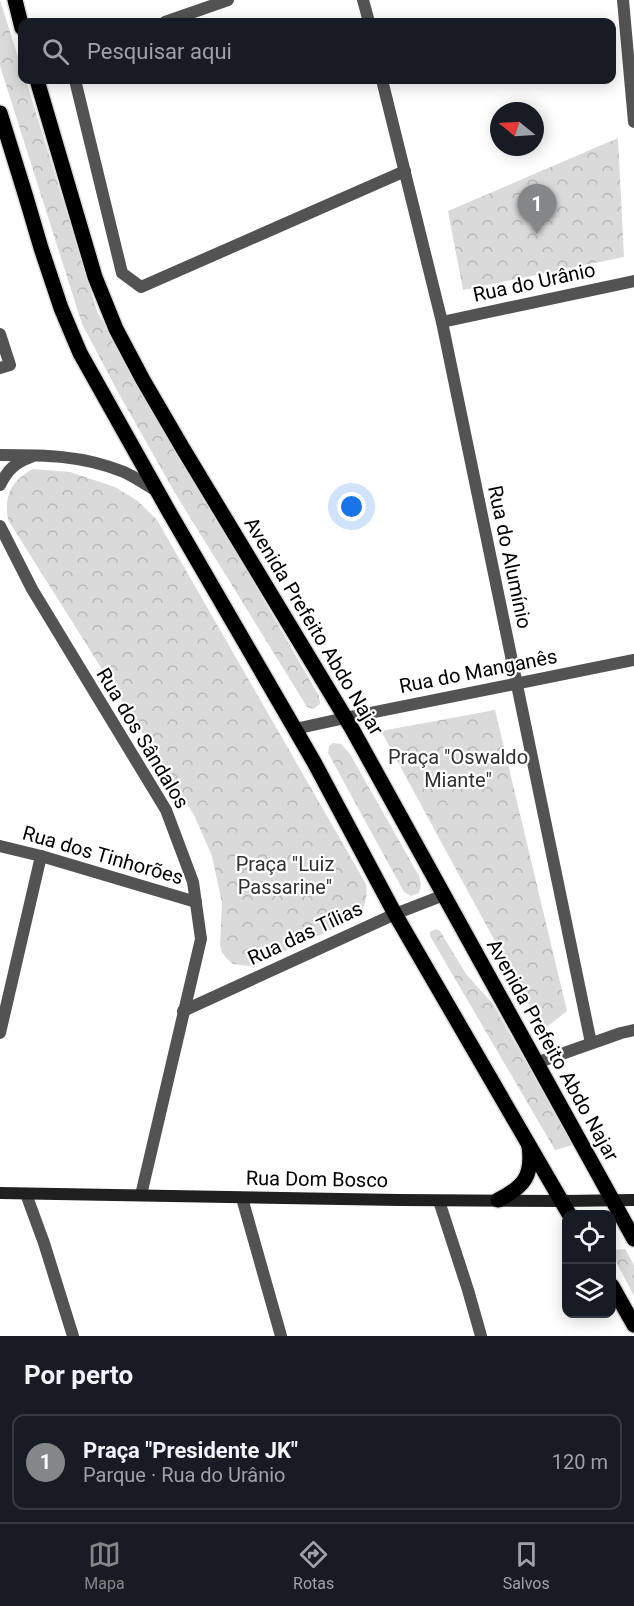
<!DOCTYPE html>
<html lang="pt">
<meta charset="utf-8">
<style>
body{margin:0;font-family:Roboto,sans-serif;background:#242831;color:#f1f3f6}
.controls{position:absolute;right:18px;bottom:18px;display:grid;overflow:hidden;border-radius:12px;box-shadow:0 3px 15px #0003}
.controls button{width:54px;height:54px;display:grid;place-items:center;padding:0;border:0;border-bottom:2px solid #363941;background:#171b24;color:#f1f3f6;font:30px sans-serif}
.compass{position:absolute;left:490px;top:102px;width:54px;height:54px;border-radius:50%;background:#171b24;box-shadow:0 3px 15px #0003;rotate:288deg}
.you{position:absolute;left:352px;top:507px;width:21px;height:21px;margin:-15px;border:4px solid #fff;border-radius:50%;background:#1a73e8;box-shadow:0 0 0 9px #1a73e833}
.badge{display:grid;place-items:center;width:39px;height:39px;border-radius:50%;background:#858687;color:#fff;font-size:20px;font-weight:700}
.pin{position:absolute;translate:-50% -50px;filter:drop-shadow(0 2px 3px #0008)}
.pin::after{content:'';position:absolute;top:32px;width:21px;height:18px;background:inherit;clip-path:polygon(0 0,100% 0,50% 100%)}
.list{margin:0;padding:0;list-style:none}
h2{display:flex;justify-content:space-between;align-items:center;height:78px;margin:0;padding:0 24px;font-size:26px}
h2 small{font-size:20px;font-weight:400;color:#9ea1a6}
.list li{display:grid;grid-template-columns:39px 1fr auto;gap:18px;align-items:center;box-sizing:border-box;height:96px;margin:0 12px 12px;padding:0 12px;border:2px solid #363941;border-radius:12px}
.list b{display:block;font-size:22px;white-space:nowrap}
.list p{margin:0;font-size:20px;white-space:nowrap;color:#9ea1a6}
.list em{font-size:20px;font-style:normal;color:#9ea1a6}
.icon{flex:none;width:33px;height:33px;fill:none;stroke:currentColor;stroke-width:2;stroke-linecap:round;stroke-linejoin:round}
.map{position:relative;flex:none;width:634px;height:1336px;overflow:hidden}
.search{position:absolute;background:#171b24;box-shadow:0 3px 15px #0003;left:18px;right:18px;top:18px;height:66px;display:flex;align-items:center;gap:15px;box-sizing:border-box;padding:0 21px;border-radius:12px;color:#9ea1a6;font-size:22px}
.sheet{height:186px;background:#171b24}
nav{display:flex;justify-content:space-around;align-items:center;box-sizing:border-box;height:84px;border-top:2px solid #363941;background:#171b24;font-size:16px;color:#9ea1a6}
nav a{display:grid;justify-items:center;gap:3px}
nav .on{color:#858687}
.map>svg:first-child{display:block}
.park{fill:url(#park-crowns)}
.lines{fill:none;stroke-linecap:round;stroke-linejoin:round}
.primary-casing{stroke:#dbdbdb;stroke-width:18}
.minor{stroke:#535353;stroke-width:12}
.secondary{stroke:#202020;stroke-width:12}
.primary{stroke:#000;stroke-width:15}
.labels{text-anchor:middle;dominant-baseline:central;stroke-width:4.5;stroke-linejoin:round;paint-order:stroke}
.street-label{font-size:20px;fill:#000;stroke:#fff}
.park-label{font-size:20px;fill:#313131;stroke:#fff}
</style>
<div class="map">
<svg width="634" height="1336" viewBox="0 0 634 1336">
<defs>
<pattern id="park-crowns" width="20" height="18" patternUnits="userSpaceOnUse" patternTransform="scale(1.5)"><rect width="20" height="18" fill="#dadada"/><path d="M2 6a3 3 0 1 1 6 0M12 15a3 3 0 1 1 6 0" fill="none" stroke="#b9b9b9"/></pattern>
</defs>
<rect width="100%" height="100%" fill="#fff"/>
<g class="park">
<path d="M0,0L22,70V80H26L97,311L319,696L320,704L313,709L307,707L175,493L119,394L82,324L0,66Z"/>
<path d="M618,138L624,257L463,290L448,211Z"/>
<path d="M33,469L70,472L115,487L138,501L157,520L366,884C368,899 365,908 355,919L256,964L249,966L233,964L227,959L222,952L220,945L222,903L212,856L194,815L8,520C4,495 11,481 33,469Z"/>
<path d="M495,710L567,1011L543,1030L381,731Z"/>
<path d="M333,743L341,744L350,754L419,876L421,885L419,893L411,896L404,892L328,753L329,746Z"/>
<path d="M436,929L440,931L466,974L493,1004L573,1145L555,1150L430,936V932Z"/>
<path d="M625,1249L634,1265V1296L612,1254V1250Z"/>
</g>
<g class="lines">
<defs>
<g id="primary">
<path d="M15,0L22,28"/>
<path d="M37,80L95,277L116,329L143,380L182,447L351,727L634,1239"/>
<path d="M0,113L26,197L41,248L61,308L80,353L168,510L314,762L395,914L569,1214"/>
<path d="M498,1200C524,1187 533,1176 529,1146"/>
<path d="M612,1286L634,1325"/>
</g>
</defs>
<use href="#primary" class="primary-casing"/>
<g class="minor">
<path d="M363,0L369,22"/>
<path d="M623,0L634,122"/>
<path d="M165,22L228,0"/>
<path d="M75,80L122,273L141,287L405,171"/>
<path d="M382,80L442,322L591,1043"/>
<path d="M442,322L634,281"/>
<path d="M0,334L10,365L0,368"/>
<path d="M0,455C44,455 82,455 124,472C135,477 146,485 157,491"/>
<path d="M0,485C8,469 15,463 31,457"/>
<path d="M0,526L32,589L166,810L193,882L201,939L141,1195"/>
<path d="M295,729L345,718L634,660"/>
<path d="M0,846L41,856L196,902"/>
<path d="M183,1011L395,914L444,895"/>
<path d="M0,1033L41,856"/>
<path d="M536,1063L621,1033L634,1030"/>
<path d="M26,1194L44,1243L73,1336"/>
<path d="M242,1198L281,1336"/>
<path d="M439,1201L468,1290L481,1336"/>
</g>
<path class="secondary" d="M0,1193L399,1200L562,1201L634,1200"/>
<use href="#primary" class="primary"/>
</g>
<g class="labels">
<g class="street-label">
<text transform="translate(534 282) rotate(-12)">Rua do Urânio</text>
<text transform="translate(510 557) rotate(78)">Rua do Alumínio</text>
<text transform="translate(314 626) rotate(59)">Avenida Prefeito Abdo Najar</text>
<text transform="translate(478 671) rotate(-11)">Rua do Manganês</text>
<text transform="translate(143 738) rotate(59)">Rua dos Sândalos</text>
<text transform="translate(103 855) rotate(16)">Rua dos Tinhorões</text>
<text transform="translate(305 933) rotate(-25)">Rua das Tílias</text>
<text transform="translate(553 1050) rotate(61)">Avenida Prefeito Abdo Najar</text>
<text transform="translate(317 1179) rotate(1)">Rua Dom Bosco</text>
</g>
<g class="park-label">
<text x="458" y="757">Praça "Oswaldo<tspan x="458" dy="23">Miante"</tspan></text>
<text x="285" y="864">Praça "Luiz<tspan x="285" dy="23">Passarine"</tspan></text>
</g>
</g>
</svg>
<div class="controls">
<button><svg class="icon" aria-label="locate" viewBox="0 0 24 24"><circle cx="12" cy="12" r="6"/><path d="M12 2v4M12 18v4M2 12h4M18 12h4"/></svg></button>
<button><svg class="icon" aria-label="layers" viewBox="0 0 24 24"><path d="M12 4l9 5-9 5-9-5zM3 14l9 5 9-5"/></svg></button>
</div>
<svg class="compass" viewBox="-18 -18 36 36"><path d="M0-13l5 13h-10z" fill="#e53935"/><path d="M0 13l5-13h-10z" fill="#9ea1a6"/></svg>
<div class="you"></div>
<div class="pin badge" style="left:537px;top:234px">1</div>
<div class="search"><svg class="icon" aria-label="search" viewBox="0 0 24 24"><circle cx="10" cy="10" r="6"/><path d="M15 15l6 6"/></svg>Pesquisar aqui</div>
</div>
<section class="sheet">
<h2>Por perto<small></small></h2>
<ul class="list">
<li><span class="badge">1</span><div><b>Praça &quot;Presidente JK&quot;</b><p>Parque · Rua do Urânio</p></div><em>120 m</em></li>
</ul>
</section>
<nav>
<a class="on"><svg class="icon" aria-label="map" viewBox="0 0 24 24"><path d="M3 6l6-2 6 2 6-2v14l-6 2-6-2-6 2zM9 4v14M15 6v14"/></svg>Mapa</a>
<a><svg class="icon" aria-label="directions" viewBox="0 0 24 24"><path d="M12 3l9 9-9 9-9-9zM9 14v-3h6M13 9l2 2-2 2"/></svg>Rotas</a>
<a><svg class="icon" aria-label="saved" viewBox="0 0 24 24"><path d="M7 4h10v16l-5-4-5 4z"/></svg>Salvos</a>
</nav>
